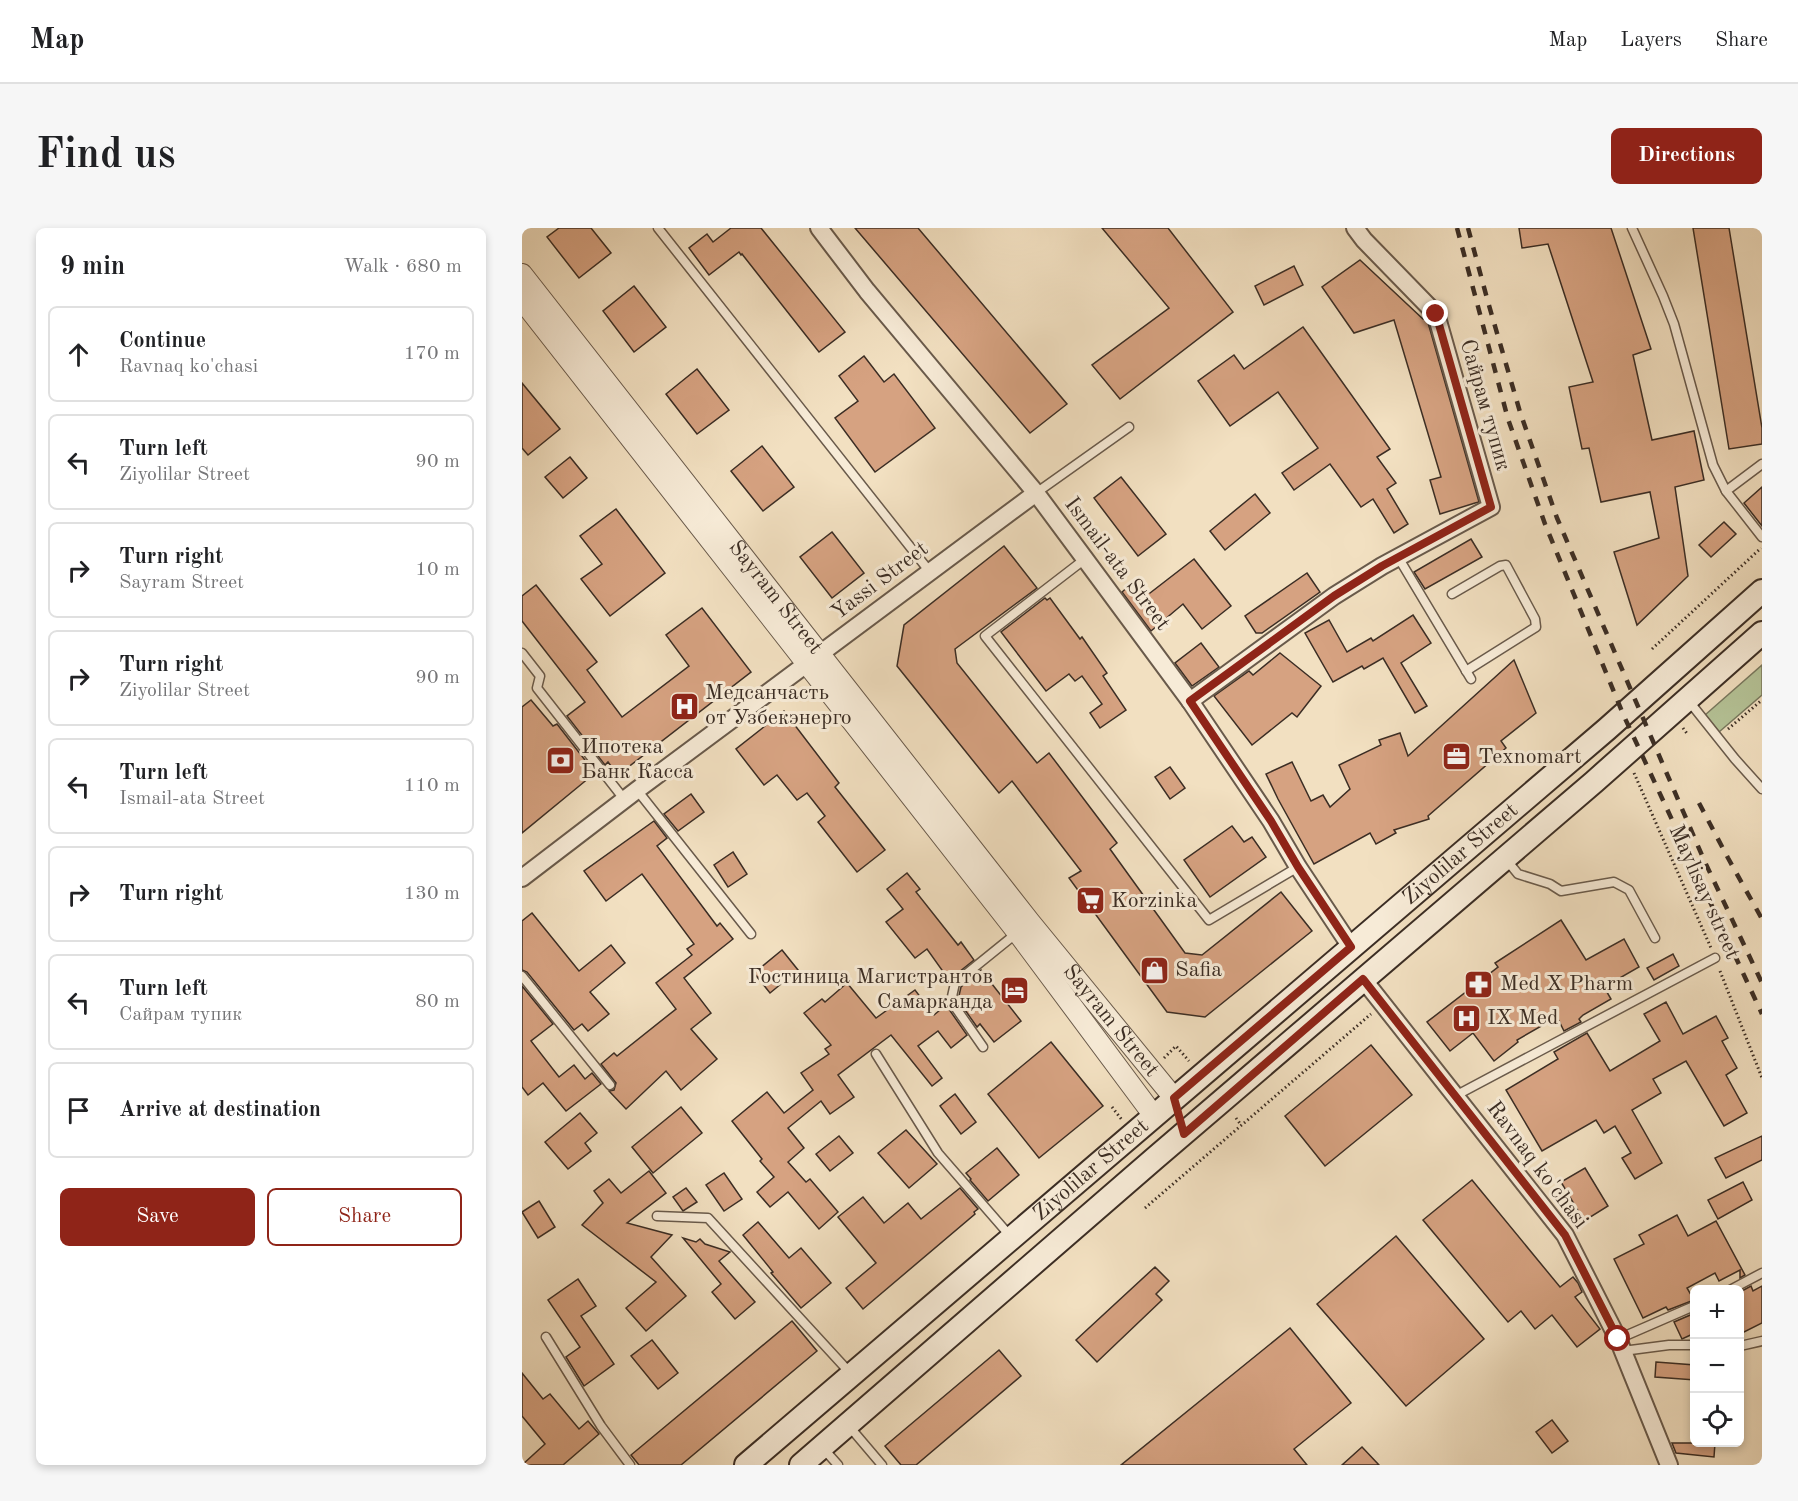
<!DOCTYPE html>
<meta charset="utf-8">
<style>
body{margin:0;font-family:"Old Standard TT",serif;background:#f6f6f6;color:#202124}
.controls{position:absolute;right:18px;bottom:18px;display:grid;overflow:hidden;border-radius:9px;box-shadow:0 3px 9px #0003}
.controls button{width:54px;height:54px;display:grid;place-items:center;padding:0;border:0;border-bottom:2px solid #e0e0e0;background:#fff;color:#202124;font:30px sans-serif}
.stop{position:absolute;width:18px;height:18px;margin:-14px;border:4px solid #8f2418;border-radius:50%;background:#fff}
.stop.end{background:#8f2418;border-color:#fff;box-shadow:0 2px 6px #0008}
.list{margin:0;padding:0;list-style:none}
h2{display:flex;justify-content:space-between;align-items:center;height:78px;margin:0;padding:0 24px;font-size:26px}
h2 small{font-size:20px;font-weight:400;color:#757577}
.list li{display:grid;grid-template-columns:39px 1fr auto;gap:18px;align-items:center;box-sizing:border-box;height:96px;margin:0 12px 12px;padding:0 12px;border:2px solid #e0e0e0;border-radius:9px}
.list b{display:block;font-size:22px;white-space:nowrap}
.list p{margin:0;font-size:20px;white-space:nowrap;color:#757577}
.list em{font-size:20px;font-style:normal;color:#757577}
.actions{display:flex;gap:12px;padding:18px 24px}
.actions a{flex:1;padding:14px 0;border:2px solid #8f2418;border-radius:9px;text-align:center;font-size:21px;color:#8f2418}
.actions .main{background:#8f2418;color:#fff}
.icon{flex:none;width:33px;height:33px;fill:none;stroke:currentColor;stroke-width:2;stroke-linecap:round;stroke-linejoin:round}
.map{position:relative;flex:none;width:1240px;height:1237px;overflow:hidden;border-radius:9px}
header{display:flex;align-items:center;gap:36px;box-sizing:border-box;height:84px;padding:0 30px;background:#fff;border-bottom:2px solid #e0e0e0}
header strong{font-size:28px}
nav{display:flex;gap:33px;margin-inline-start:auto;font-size:21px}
.intro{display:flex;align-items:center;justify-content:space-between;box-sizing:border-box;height:144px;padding:0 36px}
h1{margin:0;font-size:42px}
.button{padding:15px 27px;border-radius:9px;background:#8f2418;color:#fff;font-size:21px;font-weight:700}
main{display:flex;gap:36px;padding:0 36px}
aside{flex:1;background:#fff;border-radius:9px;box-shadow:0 3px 9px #0003}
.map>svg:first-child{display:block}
.green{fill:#b5c397;stroke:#78785e;stroke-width:1.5}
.building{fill:#d6a281;stroke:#3b2d24;stroke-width:1.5}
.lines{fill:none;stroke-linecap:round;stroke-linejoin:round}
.service-casing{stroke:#695a4b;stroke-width:11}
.minor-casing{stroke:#695a4b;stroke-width:20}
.tertiary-casing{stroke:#695a4b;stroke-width:22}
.secondary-casing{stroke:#3b2d24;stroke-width:26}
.path{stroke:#3b2d24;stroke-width:3;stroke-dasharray:1.5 3;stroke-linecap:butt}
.service{stroke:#f7ebd7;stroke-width:8}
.minor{stroke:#f7ebd7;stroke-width:16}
.tertiary{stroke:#f7ebd7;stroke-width:20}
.secondary{stroke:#f7ebd7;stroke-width:22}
.rail{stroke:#3b2d24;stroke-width:4.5;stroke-dasharray:10 10;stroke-linecap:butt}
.route{stroke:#8f2418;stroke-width:8}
.labels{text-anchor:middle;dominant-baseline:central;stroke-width:6;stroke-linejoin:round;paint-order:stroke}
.street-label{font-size:22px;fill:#3b2d24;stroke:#f7ebd7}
.poi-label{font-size:22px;fill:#3b2d24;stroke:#f7ebd7;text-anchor:start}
</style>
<header>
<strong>Map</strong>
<nav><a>Map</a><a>Layers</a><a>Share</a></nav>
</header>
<div class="intro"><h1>Find us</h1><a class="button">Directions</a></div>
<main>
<aside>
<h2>9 min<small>Walk · 680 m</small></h2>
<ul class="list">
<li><svg class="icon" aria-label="ahead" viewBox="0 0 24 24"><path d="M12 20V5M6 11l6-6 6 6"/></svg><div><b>Continue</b><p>Ravnaq ko'chasi</p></div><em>170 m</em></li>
<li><svg class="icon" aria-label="left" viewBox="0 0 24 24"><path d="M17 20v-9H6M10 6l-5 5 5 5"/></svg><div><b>Turn left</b><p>Ziyolilar Street</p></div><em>90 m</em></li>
<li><svg class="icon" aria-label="right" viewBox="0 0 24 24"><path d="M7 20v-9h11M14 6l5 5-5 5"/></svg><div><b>Turn right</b><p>Sayram Street</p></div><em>10 m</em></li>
<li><svg class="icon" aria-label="right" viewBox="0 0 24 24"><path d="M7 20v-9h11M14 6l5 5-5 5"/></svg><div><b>Turn right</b><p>Ziyolilar Street</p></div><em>90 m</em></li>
<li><svg class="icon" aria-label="left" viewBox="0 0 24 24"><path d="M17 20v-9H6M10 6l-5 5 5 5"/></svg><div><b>Turn left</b><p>Ismail-ata Street</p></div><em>110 m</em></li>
<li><svg class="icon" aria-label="right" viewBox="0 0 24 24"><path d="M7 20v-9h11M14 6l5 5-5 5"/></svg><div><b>Turn right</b></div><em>130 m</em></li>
<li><svg class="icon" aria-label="left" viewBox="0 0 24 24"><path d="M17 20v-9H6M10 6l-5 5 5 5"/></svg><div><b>Turn left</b><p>Сайрам тупик</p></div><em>80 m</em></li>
<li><svg class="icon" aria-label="arrive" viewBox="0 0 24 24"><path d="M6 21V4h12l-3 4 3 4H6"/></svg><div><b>Arrive at destination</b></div></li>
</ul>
<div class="actions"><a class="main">Save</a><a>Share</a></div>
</aside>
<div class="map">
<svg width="1240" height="1237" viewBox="0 0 1240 1237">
<rect width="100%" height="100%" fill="#f2e0c1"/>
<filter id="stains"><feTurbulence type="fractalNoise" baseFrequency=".00333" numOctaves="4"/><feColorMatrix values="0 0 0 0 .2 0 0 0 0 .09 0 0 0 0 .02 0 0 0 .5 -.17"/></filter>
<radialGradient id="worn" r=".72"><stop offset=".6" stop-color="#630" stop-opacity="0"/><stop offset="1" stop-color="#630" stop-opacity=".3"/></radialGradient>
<path class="green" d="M1240,437V467L1197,504L1183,487Z"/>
<g class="building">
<path d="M37,0H69L89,25L57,50L25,9Z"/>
<path d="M209,0H239L323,104L297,124L220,26L219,27L217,24L187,47L167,20L185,6L191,14Z"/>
<path d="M333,0H396L545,176L508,205Z"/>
<path d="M580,0H646L711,84L598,171L570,137L647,80Z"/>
<path d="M997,0H1089L1129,121L1111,127L1130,212L1172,203L1182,252L1153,259L1166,348L1115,397L1092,324L1137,310L1128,264L1079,274L1067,220L1060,221L1047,159L1071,154L1026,16L1000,20Z"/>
<path d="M1171,0H1207L1240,200V216L1207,221Z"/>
<path d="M838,32L901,91H905L957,274L953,275L918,286L908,252L919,249L872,92L832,105L800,59Z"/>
<path d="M772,38L781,57L742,77L733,58Z"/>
<path d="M112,58L144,99L112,124L81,83Z"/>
<path d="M781,99L868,221L855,229L874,255L865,261L886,296L872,305L851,271L839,279L808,236L772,262L760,245L796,220L756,164L708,198L676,153L712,127L722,141Z"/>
<path d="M342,128L362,154L372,146L413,200L353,244L313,190L336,173L317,148Z"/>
<path d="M175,141L207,182L175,206L144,166Z"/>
<path d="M0,155L38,201L6,227L0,220Z"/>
<path d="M240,218L272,259L241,283L209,243Z"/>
<path d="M48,229L65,250L41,270L23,249Z"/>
<path d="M599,249L644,306L616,328L572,270Z"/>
<path d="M1240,259V298L1222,275Z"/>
<path d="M733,266L748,285L703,322L688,303Z"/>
<path d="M94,281L143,345L88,388L59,351L80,336L58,308Z"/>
<path d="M1202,294L1214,306L1189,329L1177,317Z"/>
<path d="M310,304L342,345L310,370L278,329Z"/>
<path d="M949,311L960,329L903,361L892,344Z"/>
<path d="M482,318L515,360L433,421L435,435L515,535L527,525L595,615L588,621L663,725L680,727L759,664L790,703L683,789L645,784L547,650L559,643L490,553L477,565L375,438L382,397Z"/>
<path d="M672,331L709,378L680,401L661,376L629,403L600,364L616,350L628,365Z"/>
<path d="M785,345L798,364L740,405H734L723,388Z"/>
<path d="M14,357L75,434L65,442L100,489L167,438L144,407L180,380L229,444L96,547L86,534L83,537L45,488L63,474L0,393V368Z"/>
<path d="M523,370L525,372L528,370L558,411L560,409L585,445L581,448L604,482L578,500L568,485L580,476L560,448L553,453L547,446L524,463L479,404Z"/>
<path d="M891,387L909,415L879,435L905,478L893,485L861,430L842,441L840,438L811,454L783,405L807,392L825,424L849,410L851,413Z"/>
<path d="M679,415L697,439L670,458L653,435Z"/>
<path d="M758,425L799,458L775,489L770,485L730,517L692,468L727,443L731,447Z"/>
<path d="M992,432L1014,485L979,513L984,520L906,588L907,591L872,602L874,605L854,616L848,605L792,636L756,571L744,546L770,534L789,573L801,567L808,579L828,561L817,537L859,517L857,512L878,505L886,528Z"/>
<path d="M9,472L31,498L35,496L73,545L0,605V479Z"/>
<path d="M262,483L317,555L313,559L363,622L335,644L296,594L303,588L285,565L275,572L255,547L242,557L214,521Z"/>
<path d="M648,539L663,560L648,571L633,549Z"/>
<path d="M169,566L182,584L156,603L142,586Z"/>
<path d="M132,593L145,610L135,618L195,698L198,695L211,711L162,750L189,785L169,801L195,831L159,862L144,843L104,881L87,863L92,862L94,855L79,836L92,825L95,828L154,781L134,755L170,727L165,721L172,716L120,646L84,673L62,643Z"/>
<path d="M710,598L722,614L730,609L744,629L688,669L662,632Z"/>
<path d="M211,624L225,646L206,659L192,637Z"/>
<path d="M385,645L398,661L394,664L436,717L439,714L452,732L427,752L405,721L393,730L364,694L381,681L365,661Z"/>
<path d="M10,685L57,743L89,717L103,735L68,764L87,786L66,803L60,796L52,802L5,744L0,742V693Z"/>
<path d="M1039,692L1064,732L1102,711L1117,739L1082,759L1089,771L1061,787L1057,791L1059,794L1042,803L1035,789L995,812L996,814L972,833L951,805L928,823L905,794L976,739L973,735Z"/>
<path d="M260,722L276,742L248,765L232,745Z"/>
<path d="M1151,726L1157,738L1132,752L1125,740Z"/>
<path d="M459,742L499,793L472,814L458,796L455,799L436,772L439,759Z"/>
<path d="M325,755L354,790L393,762L412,787L424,777L445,807L429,820L416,803L396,818L420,850L410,858L369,807L316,847L332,869L308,886L299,873L266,900L282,920L266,934L284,954L288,951L316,984L297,1001L266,964L248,979L235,964L252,949L238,933L240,931L210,893L245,864L262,885L291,862L279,845L307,826L303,821L309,817L282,785L300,771L303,774Z"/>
<path d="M0,758L31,796L9,813L37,849L52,837L63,851L70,845L79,856L44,883L21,855L6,867L0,859Z"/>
<path d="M1144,774L1161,806L1194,788L1206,810L1200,813L1215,840L1204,847L1225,885L1202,898L1164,833L1131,851L1139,865L1110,882L1140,935L1113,951L1100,930L1109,925L1093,898L1082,905L1074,892L1020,923L984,862L1036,831L1032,824L1065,805L1088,843L1138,813L1122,786Z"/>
<path d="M529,814L581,878L517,930L466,866Z"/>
<path d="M849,817L890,867L803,938L763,888Z"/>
<path d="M433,866L454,894L439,906L418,878Z"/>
<path d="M159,879L180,905L131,945L110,919Z"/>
<path d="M58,885L75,905L63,915L69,923L46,941L23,914Z"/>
<path d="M384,902L415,936L387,960L356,925Z"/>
<path d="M317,908L331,925L308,943L294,926Z"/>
<path d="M1240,908V932L1204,950L1193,930Z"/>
<path d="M475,920L497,947L466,973L448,952L449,951L444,945Z"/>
<path d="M1063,940L1086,978L1062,993L1039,954Z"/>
<path d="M127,943L144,965L105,995L150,1007L129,1029L164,1068L124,1103L104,1080L134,1054L60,997L81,975L72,963L87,951L99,965Z"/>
<path d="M202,945L220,971L202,983L184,957Z"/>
<path d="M950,952L1038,1059L1051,1049L1056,1055L1060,1064L1053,1069L1078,1101L1055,1119L1030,1087L1013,1101L999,1083L986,1094L901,992Z"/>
<path d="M1221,954L1230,972L1196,991L1186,972Z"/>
<path d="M164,960L175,974L161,983L151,969Z"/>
<path d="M438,960L456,981L452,984L453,986L341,1081L324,1060L354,1035L316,989L341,969L362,995L386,975L399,991Z"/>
<path d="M17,973L33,999L16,1010L0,984Z"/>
<path d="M1155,987L1166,1008L1194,993L1223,1047L1218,1050V1042L1197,1053L1193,1045L1165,1060L1172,1072L1146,1082L1144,1079L1121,1090L1092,1031L1122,1016L1117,1007Z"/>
<path d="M236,994L267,1030L279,1020L309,1055L279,1080L249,1045L251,1044L221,1007Z"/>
<path d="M874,1008L962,1111L884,1178L795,1076Z"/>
<path d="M161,1010L174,1014L178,1011L183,1016L208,1024L197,1033L233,1074L213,1091L190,1064L199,1056Z"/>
<path d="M633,1039L647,1053L634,1066L640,1072L575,1134L554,1112Z"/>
<path d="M56,1051L74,1078L59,1088L92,1136L62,1158L44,1129L58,1119L26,1072Z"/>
<path d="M1229,1058L1231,1063L1240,1058V1095L1218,1106V1064Z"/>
<path d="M1173,1085V1105L1160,1111L1152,1094Z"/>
<path d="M270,1093L295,1123L159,1237H117L109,1227Z"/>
<path d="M768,1100L829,1175L772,1221L785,1237H599Z"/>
<path d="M130,1112L156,1145L136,1161L109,1128Z"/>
<path d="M477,1122L499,1148L394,1237H379L363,1218Z"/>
<path d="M1134,1134L1173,1137V1152L1133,1149Z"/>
<path d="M0,1145L21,1171L28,1166L57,1201L66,1193L77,1206L41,1237H0L23,1216L0,1188Z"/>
<path d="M1030,1192L1046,1213L1030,1225L1014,1204Z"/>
<path d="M1150,1215H1193L1192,1229L1154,1225Z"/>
<path d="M840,1219L857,1237H820Z"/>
</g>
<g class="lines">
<defs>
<g id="service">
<path d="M136,0L408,344"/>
<path d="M1110,0L1141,68L1152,96L1191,237L1204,263"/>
<path d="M1240,236L1204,263L1240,309"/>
<path d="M514,265L607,199"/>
<path d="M876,329L949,451"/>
<path d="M563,331L463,408L687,692L776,639"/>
<path d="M930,366L978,338L984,337L1013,391L1014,399L944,443"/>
<path d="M0,425L18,448L15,460L102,571"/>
<path d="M1166,472L1213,531L1240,561"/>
<path d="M115,562L229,706"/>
<path d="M983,630L996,646L1028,656L1039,663L1092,654L1107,662L1133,710"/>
<path d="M0,748L88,857"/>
<path d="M461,819L429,773L433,755L496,704"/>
<path d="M354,826L416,925L489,1009"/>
<path d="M933,868L1193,730"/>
<path d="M135,988L186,990L329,1146"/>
<path d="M1208,1062L1240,1045"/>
<path d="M24,1109L79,1198L108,1237"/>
<path d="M1096,1111L1172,1078"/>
<path d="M1218,1118L1240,1113"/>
<path d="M1101,1123L1147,1117H1172"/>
<path d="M326,1197L360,1237"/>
<path d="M300,1219L316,1237"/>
</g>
<g id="minor">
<path d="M297,0L345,63L514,265L563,331L668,473L749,593L776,639L829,719"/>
<path d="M668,473L812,368L860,338L969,279L914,86L842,12L833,0"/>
<path d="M0,650L115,562L514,265"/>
<path d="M841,751L1043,1007L1096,1111L1147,1237"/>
</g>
<g id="tertiary">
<path id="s1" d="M0,46L508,694L652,870"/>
<path d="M0,72L495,704L632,888"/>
</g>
<g id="secondary">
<path id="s2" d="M224,1237L1085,501L1240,363"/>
<path d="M279,1237L632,931L1072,554L1240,405"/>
</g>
</defs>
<use href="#service" class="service-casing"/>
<use href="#minor" class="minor-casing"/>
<use href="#tertiary" class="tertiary-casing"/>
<use href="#secondary" class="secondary-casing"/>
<g class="path">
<path d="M1130,421L1239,320"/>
<path d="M1161,500L1166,507"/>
<path d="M1206,501L1240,472"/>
<path d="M1112,545L1189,720"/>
<path d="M1198,743L1240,850"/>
<path d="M642,830L654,818L667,833"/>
<path d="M590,879L600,892"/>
<path d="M714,890L719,897"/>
<path d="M623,980L849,786"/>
</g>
<use href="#service" class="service"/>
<use href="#minor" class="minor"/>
<use href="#tertiary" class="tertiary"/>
<use href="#secondary" class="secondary"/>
<g class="rail">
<path d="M935,0L986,191L1023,296L1101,486L1240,786"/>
<path d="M946,0L966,74L998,184L1035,290L1182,632L1240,755"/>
<path d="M1177,575L1206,630L1240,691"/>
</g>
</g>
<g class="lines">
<path class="route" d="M914,86L969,279L860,338L812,368L668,473L749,593L776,639L829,719L652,870L662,906L841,751L1043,1007L1096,1111"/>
</g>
<defs>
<symbol id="hospital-square" viewBox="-11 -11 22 22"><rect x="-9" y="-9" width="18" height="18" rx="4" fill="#8f2418" stroke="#f7ebd7"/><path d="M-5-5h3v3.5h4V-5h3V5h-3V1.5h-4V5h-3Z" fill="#fff"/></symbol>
<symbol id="office-square" viewBox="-11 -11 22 22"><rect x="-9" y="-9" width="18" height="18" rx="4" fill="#8f2418" stroke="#f7ebd7"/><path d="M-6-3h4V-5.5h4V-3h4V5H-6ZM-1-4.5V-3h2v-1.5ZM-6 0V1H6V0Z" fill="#fff"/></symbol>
<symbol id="bank-square" viewBox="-11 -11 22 22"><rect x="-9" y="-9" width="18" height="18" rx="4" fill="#8f2418" stroke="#f7ebd7"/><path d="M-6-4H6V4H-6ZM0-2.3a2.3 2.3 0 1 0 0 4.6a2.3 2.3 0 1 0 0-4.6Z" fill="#fff"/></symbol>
<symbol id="supermarket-square" viewBox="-11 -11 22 22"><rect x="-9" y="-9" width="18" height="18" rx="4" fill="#8f2418" stroke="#f7ebd7"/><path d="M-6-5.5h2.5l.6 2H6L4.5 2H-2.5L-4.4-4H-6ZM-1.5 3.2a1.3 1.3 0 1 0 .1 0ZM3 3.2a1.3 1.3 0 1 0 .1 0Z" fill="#fff"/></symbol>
<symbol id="shop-square" viewBox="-11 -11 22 22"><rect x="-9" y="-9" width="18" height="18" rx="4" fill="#8f2418" stroke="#f7ebd7"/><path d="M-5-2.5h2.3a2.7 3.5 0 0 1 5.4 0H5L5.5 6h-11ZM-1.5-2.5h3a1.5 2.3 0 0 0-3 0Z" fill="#fff"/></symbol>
<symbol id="pharmacy-square" viewBox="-11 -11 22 22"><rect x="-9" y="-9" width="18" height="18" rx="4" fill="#8f2418" stroke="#f7ebd7"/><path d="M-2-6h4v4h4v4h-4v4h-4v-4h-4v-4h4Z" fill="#fff"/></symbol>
<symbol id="hotel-square" viewBox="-11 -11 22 22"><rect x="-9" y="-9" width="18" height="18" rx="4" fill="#8f2418" stroke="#f7ebd7"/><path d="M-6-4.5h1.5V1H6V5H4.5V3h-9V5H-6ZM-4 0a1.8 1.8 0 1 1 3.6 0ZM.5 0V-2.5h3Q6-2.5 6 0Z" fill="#fff"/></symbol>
</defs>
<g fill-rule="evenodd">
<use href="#hospital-square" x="146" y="462" width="33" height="33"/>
<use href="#office-square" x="918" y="512" width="33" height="33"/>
<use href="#bank-square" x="22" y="516" width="33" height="33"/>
<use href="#supermarket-square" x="552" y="656" width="33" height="33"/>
<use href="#shop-square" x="616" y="726" width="33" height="33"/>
<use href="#pharmacy-square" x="940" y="740" width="33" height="33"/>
<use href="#hotel-square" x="476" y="746" width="33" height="33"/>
<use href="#hospital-square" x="928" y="774" width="33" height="33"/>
</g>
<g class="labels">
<g class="street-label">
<text transform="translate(963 177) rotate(74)">Сайрам тупик</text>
<text transform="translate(595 336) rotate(53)">Ismail-ata Street</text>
<text transform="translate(358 353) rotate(-37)">Yassi Street</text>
<text stroke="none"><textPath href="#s1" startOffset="411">Sayram Street</textPath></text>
<text stroke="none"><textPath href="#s2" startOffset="940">Ziyolilar Street</textPath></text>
<text transform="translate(1182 664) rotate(66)">Maylisay street</text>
<text stroke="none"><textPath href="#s1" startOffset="951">Sayram Street</textPath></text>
<text transform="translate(1015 937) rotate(53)">Ravnaq ko'chasi</text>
<text stroke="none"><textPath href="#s2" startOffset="454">Ziyolilar Street</textPath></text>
</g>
<g class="poi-label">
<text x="183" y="465">Медсанчасть<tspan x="183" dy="25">от Узбекэнерго</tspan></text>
<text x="59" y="519">Ипотека<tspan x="59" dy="25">Банк Касса</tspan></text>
<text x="956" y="529">Texnomart</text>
<text x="589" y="673">Korzinka</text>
<text x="653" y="742">Safia</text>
<text x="471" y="749" text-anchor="end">Гостиница Магистрантов<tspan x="471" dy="25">Самарканда</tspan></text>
<text x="978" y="756">Med X Pharm</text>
<text x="965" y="790">IX Med</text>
</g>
</g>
<rect width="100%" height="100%" filter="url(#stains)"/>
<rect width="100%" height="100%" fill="url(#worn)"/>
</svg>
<div class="controls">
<button>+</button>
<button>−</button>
<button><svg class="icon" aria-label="locate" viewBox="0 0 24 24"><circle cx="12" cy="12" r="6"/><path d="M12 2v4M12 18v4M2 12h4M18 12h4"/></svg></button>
</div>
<div class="stop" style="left:1096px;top:1111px"></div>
<div class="stop end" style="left:914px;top:86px"></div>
</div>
</main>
